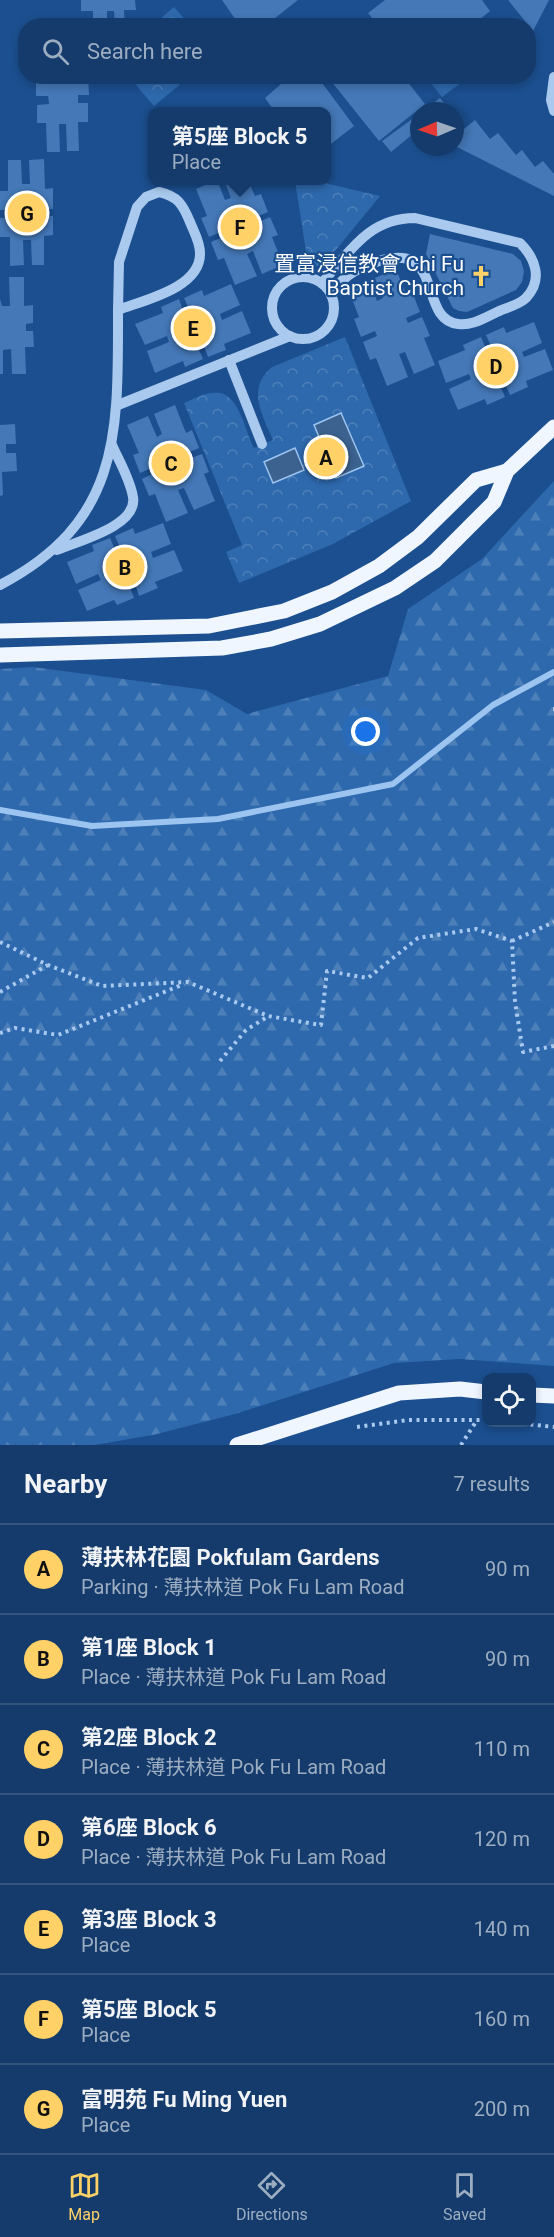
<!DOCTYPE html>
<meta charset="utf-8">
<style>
body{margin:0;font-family:Roboto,"Noto Sans TC",sans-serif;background:#214673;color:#f1f3f6}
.controls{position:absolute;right:18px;bottom:18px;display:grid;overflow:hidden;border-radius:12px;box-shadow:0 3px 9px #0003}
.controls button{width:54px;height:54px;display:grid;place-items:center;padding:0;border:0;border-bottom:2px solid #33557e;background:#143b6b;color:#f1f3f6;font:30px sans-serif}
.compass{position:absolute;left:410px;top:102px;width:54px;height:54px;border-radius:50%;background:#143b6b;box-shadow:0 3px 9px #0003;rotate:268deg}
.you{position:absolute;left:366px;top:732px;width:21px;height:21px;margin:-15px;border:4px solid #fff;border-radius:50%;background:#1a73e8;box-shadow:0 0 0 9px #1a73e833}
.badge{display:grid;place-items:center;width:39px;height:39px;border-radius:50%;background:#ffd166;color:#111;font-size:20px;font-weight:700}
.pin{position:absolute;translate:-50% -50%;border:3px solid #fff;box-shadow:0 2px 6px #0006}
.popup{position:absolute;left:148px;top:107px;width:183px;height:78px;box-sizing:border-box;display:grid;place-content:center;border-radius:12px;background:#143b6b;filter:drop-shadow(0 2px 4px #0005);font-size:20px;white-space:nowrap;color:#9dadc1}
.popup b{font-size:22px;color:#f1f3f6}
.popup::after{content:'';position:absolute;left:50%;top:100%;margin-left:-12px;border:12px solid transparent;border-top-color:#143b6b}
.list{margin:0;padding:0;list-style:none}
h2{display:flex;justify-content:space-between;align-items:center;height:78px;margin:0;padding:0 24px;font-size:26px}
h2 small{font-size:20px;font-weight:400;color:#9dadc1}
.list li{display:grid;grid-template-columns:39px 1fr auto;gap:18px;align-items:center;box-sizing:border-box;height:90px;padding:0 24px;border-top:2px solid #33557e}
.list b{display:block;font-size:22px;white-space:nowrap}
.list p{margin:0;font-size:20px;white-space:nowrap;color:#9dadc1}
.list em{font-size:20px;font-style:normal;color:#9dadc1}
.icon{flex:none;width:33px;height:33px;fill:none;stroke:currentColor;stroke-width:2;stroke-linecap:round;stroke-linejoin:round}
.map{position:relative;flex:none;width:554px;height:1445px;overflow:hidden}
.search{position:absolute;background:#143b6b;box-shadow:0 3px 9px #0003;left:18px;right:18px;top:18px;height:66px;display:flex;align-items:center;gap:15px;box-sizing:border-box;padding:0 21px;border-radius:24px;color:#9dadc1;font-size:22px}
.sheet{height:708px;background:#143b6b}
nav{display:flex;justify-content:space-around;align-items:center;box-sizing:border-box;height:84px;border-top:2px solid #33557e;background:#143b6b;font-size:16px;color:#9dadc1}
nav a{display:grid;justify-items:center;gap:3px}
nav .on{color:#ffd166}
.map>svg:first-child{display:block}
.green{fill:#2e69ad}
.forest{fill:url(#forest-firs)}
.park{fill:url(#park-crowns)}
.water{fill:#3c6290;stroke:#9cc4f0;stroke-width:1.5}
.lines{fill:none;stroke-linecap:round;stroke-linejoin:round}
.stream{stroke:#9cc4f0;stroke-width:6}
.building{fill:#4478b7}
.path{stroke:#a9c9ee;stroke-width:4;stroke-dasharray:3 4.5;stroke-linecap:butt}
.minor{stroke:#a9c9ee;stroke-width:10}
.major{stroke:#f0f6ff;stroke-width:15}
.labels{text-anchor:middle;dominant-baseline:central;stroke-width:4.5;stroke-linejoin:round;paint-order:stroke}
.poi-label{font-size:21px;fill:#fff;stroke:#1b4f8f;text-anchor:end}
</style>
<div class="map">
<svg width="554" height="1445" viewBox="0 0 554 1445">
<defs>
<pattern id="forest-firs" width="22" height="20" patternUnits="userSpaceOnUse" patternTransform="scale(1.5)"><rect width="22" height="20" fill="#2e69ad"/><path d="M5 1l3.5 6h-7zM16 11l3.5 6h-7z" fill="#4d80b9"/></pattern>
<pattern id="park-crowns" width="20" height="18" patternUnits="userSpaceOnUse" patternTransform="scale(1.5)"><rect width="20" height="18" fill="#2e69ad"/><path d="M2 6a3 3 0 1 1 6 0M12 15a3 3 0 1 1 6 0" fill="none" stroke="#4d80b9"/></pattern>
</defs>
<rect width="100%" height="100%" fill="#1b4f8f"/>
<path class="green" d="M426,77H469L442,97Z"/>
<path class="forest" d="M554,481V1366L460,1359L394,1363L235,1414L153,1435L94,1445H0V669L33,667L206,690L247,714L388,676L408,609L482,559Z"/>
<g class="park">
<path d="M174,7L190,25H153Z"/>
<path d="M129,77H189L154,106Z"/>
<path d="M295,181H316L380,196L322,267L308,264Z"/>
<path d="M345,337L411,501L333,544L239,583L226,552L242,545L184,403C192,400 202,394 211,393C239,387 244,430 254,448L273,440C262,414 246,389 272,367Z"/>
</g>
<g class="water">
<path d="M341,413L364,466L336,478L314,425Z"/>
<path d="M295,448L304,470L273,483L264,462Z"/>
</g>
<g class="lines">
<path class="stream" d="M0,810L92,826L218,819L393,784L493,705L554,672"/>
</g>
<g class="building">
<path d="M81,0H135L136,10H124L125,26H115L114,11H107V26H93V11H81Z"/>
<path d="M222,0H298L265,26H240Z"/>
<path d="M385,0H482L490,11L472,26H378L368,13Z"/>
<path d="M508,0H549L533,31Z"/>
<path d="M88,76L89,95H78V103H88V122H78L79,151H67L66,124H59L60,152H47L46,123H37V105L49,104L48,96H36V78Z"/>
<path d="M290,76H317L354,126L327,147V112H275L265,98Z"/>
<path d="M327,76H403L425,104L379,141Z"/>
<path d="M440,98L450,111H423Z"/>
<path d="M419,114V129L391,152L382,141Z"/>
<path d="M455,118L464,129L475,120L490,139L498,133L516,155L522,150L535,167L543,161L554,174V196L455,146Z"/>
<path d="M44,159L45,189L53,188V209H42V216H53V235L44,236V265H32L31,240H23L24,265L10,266V237H0V218L13,217V210H0V191H8V160H21L22,184H30L29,160Z"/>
<path d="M217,180L225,200L231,198L224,180H248L255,196L261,194L268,212L254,218L256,223L270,217L278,235L272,237L283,265L262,274L253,251L247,254L257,276L235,285L224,258L218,260L211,242L225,236L223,231L209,237L201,218L207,216L196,189Z"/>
<path d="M430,234L513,254L521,261L524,271L522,282L516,290L467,312L459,311L453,308L426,254Z"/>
<path d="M396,269L407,297L413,294L420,312L406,318L408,323L422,317L430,336L424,338L435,365L414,374L405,352L399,354L408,377L387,386L376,358L370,360L363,342L377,336L375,331L361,337L354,319L359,317L348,289L369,280L377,301L383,298L375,278Z"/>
<path d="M9,277H24V306L33,305V323L26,324V331H33L34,347H25L26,374H12L11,349L3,350V374H0V299L2,306H10Z"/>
<path d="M231,284L240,305L220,314L222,320L242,311L251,333L224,344L226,350L208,357L203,343L197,345L203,359L185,367L183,361L155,373L147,351L169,342L167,336L145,345L135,324L163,313L161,307L179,299L184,314L190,311L184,298L202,290L204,296Z"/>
<path d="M534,322L542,343L522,352L524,357L545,349L553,370L526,381L528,387L510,395L504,381L499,383L505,397L487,405L485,399L458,410L449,389L471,379L469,374L446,383L438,361L465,350L463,345L481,337L487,351L492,349L486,335L504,327L506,333Z"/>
<path d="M175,405L186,433L192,430L199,448L185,454L188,459L202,454L209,472L204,474L215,501L194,510L184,488L178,490L188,513L166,522L155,494L149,496L142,479L156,472L154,467L140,473L133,455L139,453L127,425L148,416L157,437L162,434L154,414Z"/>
<path d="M15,424L16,444H6V453H16L17,471L2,472L3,495L0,496V425Z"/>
<path d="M163,523L171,544L151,552L153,558L174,550L183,571L155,582L158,588L139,596L134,581L129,584L134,598L117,605L114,600L87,611L78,590L101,580L98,574L76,584L67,562L94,551L92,545L110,538L116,552L121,550L115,536L133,528L135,534Z"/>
</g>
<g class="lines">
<g class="path">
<path d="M553,709H554"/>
<path d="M512,941L554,922"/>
<path d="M0,942L48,965L102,986L188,982L268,1016L321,1025L327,971L368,978L418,938L476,929L512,941L515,1002L523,1052L554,1046"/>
<path d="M0,992L48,965"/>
<path d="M0,1033L15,1028L58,1035L184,984"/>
<path d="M220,1061L246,1030L267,1017"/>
<path d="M508,1422L554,1427"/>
<path d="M357,1427L408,1420H486"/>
<path d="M461,1445L477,1420"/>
</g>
<g class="minor">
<path d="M554,77L551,100L554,111"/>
<path d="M159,192C178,196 183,205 190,222C194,232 200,242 200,253C201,288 144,300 118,310L119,262L137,207L146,197Z"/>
<circle cx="303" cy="308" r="31"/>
<path d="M322,283C350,251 369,218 415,218L520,243C536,259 543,280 526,298C519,305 505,308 497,312C484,318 472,326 458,324C416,319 447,236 373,263C354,270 342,277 331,295"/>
<path d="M229,360L262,444"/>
<path d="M118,405L290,336"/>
<path d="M57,550C78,541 138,526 133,497C130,479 119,461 112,445"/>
<path d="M0,585C122,521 118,432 118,310"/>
</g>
<g class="major">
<path d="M0,631L209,626L284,611L332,592L379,566L418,537L476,480L507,471"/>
<path d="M0,655L222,648L271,639L320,624L395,588L435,561L494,502L507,471L554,427"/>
<path d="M532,1395L554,1396"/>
<path d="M237,1445L399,1393L460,1389L486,1392"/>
</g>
</g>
<defs>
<symbol id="church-bare" viewBox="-9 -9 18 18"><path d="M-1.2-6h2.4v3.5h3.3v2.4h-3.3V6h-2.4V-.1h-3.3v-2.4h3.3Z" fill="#ffd166" stroke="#1b4f8f" stroke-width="2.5" paint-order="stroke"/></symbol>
</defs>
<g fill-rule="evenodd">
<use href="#church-bare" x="466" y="261" width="30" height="30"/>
</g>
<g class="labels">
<g class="poi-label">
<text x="464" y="264">置富浸信教會 Chi Fu<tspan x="464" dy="24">Baptist Church</tspan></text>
</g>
</g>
</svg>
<div class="controls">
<button><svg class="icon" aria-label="locate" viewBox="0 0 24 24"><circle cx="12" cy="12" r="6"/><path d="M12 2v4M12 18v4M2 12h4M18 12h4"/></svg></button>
</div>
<svg class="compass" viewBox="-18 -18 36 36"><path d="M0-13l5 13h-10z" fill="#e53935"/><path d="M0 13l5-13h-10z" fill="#9dadc1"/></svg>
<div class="you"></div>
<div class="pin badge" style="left:326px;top:457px">A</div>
<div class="pin badge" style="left:125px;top:567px">B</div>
<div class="pin badge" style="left:171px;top:463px">C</div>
<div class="pin badge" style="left:496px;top:366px">D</div>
<div class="pin badge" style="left:193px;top:328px">E</div>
<div class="pin badge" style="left:240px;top:227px">F</div>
<div class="popup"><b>第5座 Block 5</b>Place</div>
<div class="pin badge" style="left:27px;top:213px">G</div>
<div class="search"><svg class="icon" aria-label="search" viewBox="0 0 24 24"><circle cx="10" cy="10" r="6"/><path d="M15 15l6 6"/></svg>Search here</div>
</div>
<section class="sheet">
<h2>Nearby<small>7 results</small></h2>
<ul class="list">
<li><span class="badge">A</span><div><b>薄扶林花園 Pokfulam Gardens</b><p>Parking · 薄扶林道 Pok Fu Lam Road</p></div><em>90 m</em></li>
<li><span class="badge">B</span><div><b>第1座 Block 1</b><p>Place · 薄扶林道 Pok Fu Lam Road</p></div><em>90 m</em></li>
<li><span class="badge">C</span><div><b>第2座 Block 2</b><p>Place · 薄扶林道 Pok Fu Lam Road</p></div><em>110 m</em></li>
<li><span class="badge">D</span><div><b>第6座 Block 6</b><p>Place · 薄扶林道 Pok Fu Lam Road</p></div><em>120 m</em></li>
<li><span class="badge">E</span><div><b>第3座 Block 3</b><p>Place</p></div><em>140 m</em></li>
<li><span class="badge">F</span><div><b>第5座 Block 5</b><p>Place</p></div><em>160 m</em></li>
<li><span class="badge">G</span><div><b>富明苑 Fu Ming Yuen</b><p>Place</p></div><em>200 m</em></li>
</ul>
</section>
<nav>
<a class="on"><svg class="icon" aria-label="map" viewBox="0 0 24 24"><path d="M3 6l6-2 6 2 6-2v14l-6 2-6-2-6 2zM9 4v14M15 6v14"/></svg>Map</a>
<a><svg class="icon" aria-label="directions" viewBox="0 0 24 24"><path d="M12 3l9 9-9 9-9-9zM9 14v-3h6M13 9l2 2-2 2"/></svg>Directions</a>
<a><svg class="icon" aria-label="saved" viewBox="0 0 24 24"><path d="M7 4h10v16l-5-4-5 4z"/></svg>Saved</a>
</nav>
